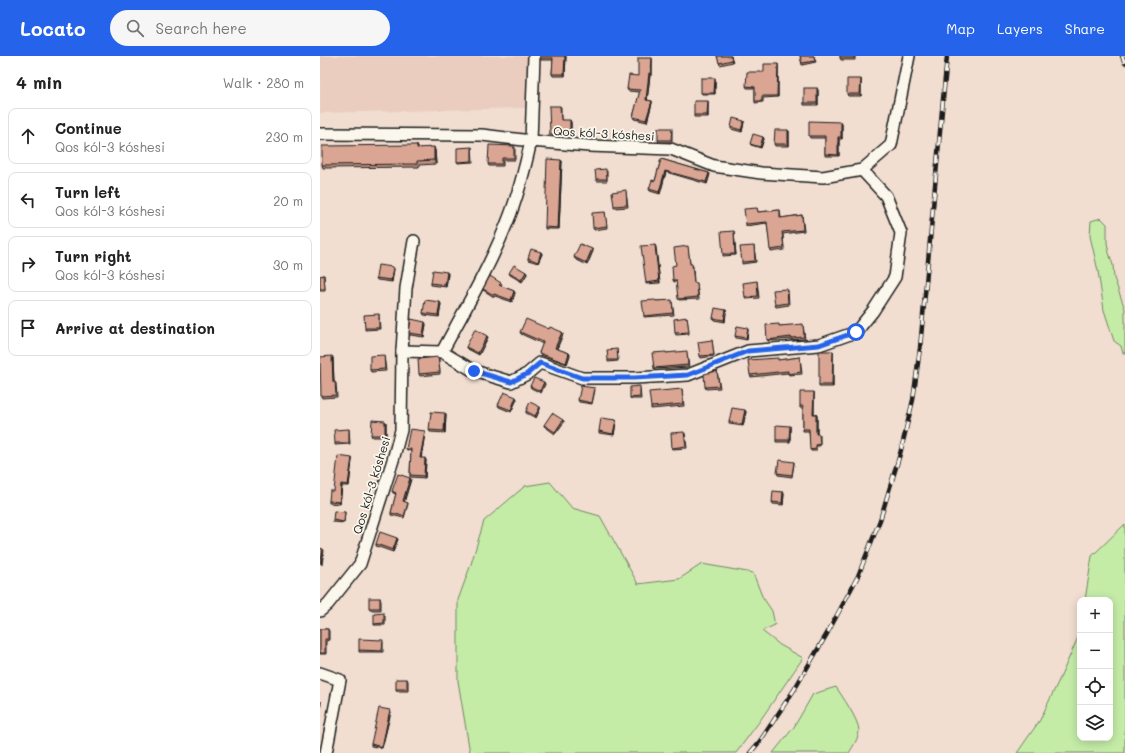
<!DOCTYPE html>
<meta charset="utf-8">
<style>
body{margin:0;font-family:Mali,sans-serif;background:#f6f6f6;color:#222}
.controls{position:absolute;right:12px;bottom:12px;display:grid;overflow:hidden;border-radius:8px;box-shadow:0 2px 10px #0003}
.controls button{width:36px;height:36px;display:grid;place-items:center;padding:0;border:0;border-bottom:1px solid #e0e0e0;background:#fff;color:#222;font:20px sans-serif}
.stop{position:absolute;width:12px;height:12px;margin:-9px;border:3px solid #2563eb;border-radius:50%;background:#fff}
.stop.end{background:#2563eb;border-color:#fff;box-shadow:0 1px 4px #0008}
.list{margin:0;padding:0;list-style:none}
h2{display:flex;justify-content:space-between;align-items:center;height:52px;margin:0;padding:0 16px;font-size:17px}
h2 small{font-size:13px;font-weight:400;color:#767676}
.list li{display:grid;grid-template-columns:26px 1fr auto;gap:12px;align-items:center;box-sizing:border-box;height:56px;margin:0 8px 8px;padding:0 8px;border:1px solid #e0e0e0;border-radius:8px}
.list b{display:block;font-size:15px;white-space:nowrap}
.list p{margin:0;font-size:13px;white-space:nowrap;color:#767676}
.list em{font-size:13px;font-style:normal;color:#767676}
.icon{flex:none;width:22px;height:22px;fill:none;stroke:currentColor;stroke-width:2;stroke-linecap:round;stroke-linejoin:round}
.map{position:relative;flex:none;width:805px;height:697px;overflow:hidden}
header{display:flex;align-items:center;gap:24px;box-sizing:border-box;height:56px;padding:0 20px;background:#2563eb;color:#fff}
header strong{font-size:19px}
nav{display:flex;gap:22px;margin-inline-start:auto;font-size:14px}
.search{width:280px;height:36px;background:#f6f6f6;display:flex;align-items:center;gap:10px;box-sizing:border-box;padding:0 14px;border-radius:22px;color:#767676;font-size:15px}
main{display:flex}
aside{flex:1;background:#fff}
.map>svg:first-child{display:block}
.built{fill:#eacdbe}
.green{fill:#c4eca7;stroke:#708462}
.lines{fill:none;stroke-linecap:round;stroke-linejoin:round}
.minor-casing{stroke:#1c1c1c;stroke-width:14}
.minor{stroke:#fbf7ec;stroke-width:11}
.rail-casing{stroke:#1c1c1c;stroke-width:4.5}
.rail{stroke:#fbf7ec;stroke-width:3;stroke-dasharray:9;stroke-linecap:butt}
.wall{fill:#bc8e7e;stroke:#1c1c1c}
.shaded-wall{fill:#997467;stroke:#1c1c1c}
.building{fill:#dba593;stroke:#1c1c1c}
.route{stroke:#2563eb;stroke-width:5}
.labels{text-anchor:middle;dominant-baseline:central;stroke-width:3.5;stroke-linejoin:round;paint-order:stroke}
.street-label{font-size:12px;fill:#1c1c1c;stroke:#fbf7ec}
</style>
<header>
<strong>Locato</strong>
<div class="search"><svg class="icon" aria-label="search" viewBox="0 0 24 24"><circle cx="10" cy="10" r="6"/><path d="M15 15l6 6"/></svg>Search here</div>
<nav><a>Map</a><a>Layers</a><a>Share</a></nav>
</header>
<main>
<aside>
<h2>4 min<small>Walk · 280 m</small></h2>
<ul class="list">
<li><svg class="icon" aria-label="ahead" viewBox="0 0 24 24"><path d="M12 20V5M6 11l6-6 6 6"/></svg><div><b>Continue</b><p>Qos kól-3 kóshesi</p></div><em>230 m</em></li>
<li><svg class="icon" aria-label="left" viewBox="0 0 24 24"><path d="M17 20v-9H6M10 6l-5 5 5 5"/></svg><div><b>Turn left</b><p>Qos kól-3 kóshesi</p></div><em>20 m</em></li>
<li><svg class="icon" aria-label="right" viewBox="0 0 24 24"><path d="M7 20v-9h11M14 6l5 5-5 5"/></svg><div><b>Turn right</b><p>Qos kól-3 kóshesi</p></div><em>30 m</em></li>
<li><svg class="icon" aria-label="arrive" viewBox="0 0 24 24"><path d="M6 21V4h12l-3 4 3 4H6"/></svg><div><b>Arrive at destination</b></div></li>
</ul>
</aside>
<div class="map">
<svg width="805" height="697" viewBox="0 0 805 697">
<rect width="100%" height="100%" fill="#f1ded1"/>
<filter id="ink" filterUnits="userSpaceOnUse"><feTurbulence type="fractalNoise" baseFrequency=".025" numOctaves="2"/><feDisplacementMap in="SourceGraphic" scale="8" xChannelSelector="R" yChannelSelector="G"/><feConvolveMatrix kernelMatrix="1 2 1 2 8 2 1 2 1" color-interpolation-filters="sRGB"/></filter>
<g filter="url(#ink)">
<path class="built" d="M0,0H208L206,52L0,57Z"/>
<g class="green">
<path d="M781,162L787,168V187L789,197L793,209L794,222L805,253V297H803L801,290L794,285L784,254L778,215L770,180L771,165Z"/>
<path d="M230,426L252,452L280,460L318,528L359,523L382,508L433,517L442,540L452,555L455,569L442,575L460,589L483,602L439,666L416,697H150L138,625V544L151,508L164,465L205,430Z"/>
<path d="M805,468V697H697L720,664L741,620L759,579L760,572V682H790V544H765L772,500Z"/>
<path d="M516,631C522,640 538,663 539,674C539,682 533,690 529,697H453L474,671L493,638Z"/>
</g>
<g class="lines">
<defs>
<g id="minor">
<path d="M0,78L162,79L211,85L214,0"/>
<path d="M82,295L122,296L154,315L191,326L207,318L220,307L262,322H315L368,319L428,295L499,289L536,276L553,255L575,221L581,177L566,140L542,114"/>
<path d="M122,296C145,253 169,212 187,167C197,143 205,112 211,85L269,90L351,93L394,110L441,117L503,121L542,114L571,89L589,0"/>
<path d="M0,555L8,548L40,508L73,404L81,374L82,295L86,232L94,185"/>
<path d="M0,617L20,624L6,697"/>
</g>
</defs>
<use href="#minor" class="minor-casing"/>
<use href="#minor" class="minor"/>
<defs>
<g id="rail">
<path d="M802,0L805,7"/>
<path d="M430,697L440,685L474,634L508,576L538,520L560,464L580,398L593,344L600,292L627,0"/>
</g>
</defs>
<use href="#rail" class="rail-casing"/>
<use href="#rail" class="rail"/>
</g>
<g class="wall">
<path d="M220,0H246L245,20H233L232,18L233,4H221Z"/>
<path d="M397,0H411L413,6L400,9Z"/>
<path d="M480,0H494L496,6L482,9Z"/>
<path d="M520,0H535V4H521Z"/>
<path d="M332,4V19H330L327,44L332,45V47L327,66L314,63L313,61L320,36L308,35L307,33Z"/>
<path d="M458,10V41L443,42V46L435,47V32H427L426,30L444,16Z"/>
<path d="M541,23V40H528L527,38Z"/>
<path d="M395,24V38H382L381,37Z"/>
<path d="M498,34V49H484V47Z"/>
<path d="M388,45V61H374V59Z"/>
<path d="M240,50L241,51V64L251,66V80L231,79L230,78Z"/>
<path d="M424,66L422,76L411,73V71Z"/>
<path d="M522,68V83H519V100H505V82H490L489,80Z"/>
<path d="M352,74V86H339L338,84Z"/>
<path d="M469,75V90H455L454,88Z"/>
<path d="M443,81L444,83L441,92L431,89L430,88Z"/>
<path d="M97,89L98,92L115,94L116,108L99,109V111L3,112L2,109Z"/>
<path d="M152,91L153,106L138,107L137,106Z"/>
<path d="M195,91V104H183V110H169L168,108Z"/>
<path d="M341,103L389,117L390,118L387,128L346,116L340,138L330,135L329,133L335,125Z"/>
<path d="M242,105L239,173H225V171Z"/>
<path d="M287,115V125H277L276,123Z"/>
<path d="M306,136L308,151L294,152V150Z"/>
<path d="M437,152L438,156L460,154L461,162L482,159L484,175L463,178L464,194L451,196L447,167L426,170V168Z"/>
<path d="M285,156L287,172L274,174L273,172Z"/>
<path d="M414,177L416,199L403,200V198Z"/>
<path d="M335,189L340,227L326,228V227Z"/>
<path d="M434,190L436,206L422,208V206Z"/>
<path d="M368,192L370,208L373,210L374,227H377V229L379,243L359,244L357,225L354,226L353,224L356,209Z"/>
<path d="M272,193L273,195L267,209L255,203L254,201Z"/>
<path d="M221,196L222,198L218,207L208,204V202Z"/>
<path d="M73,211L74,213L72,226L57,224L56,222Z"/>
<path d="M127,216L128,218L126,231L111,229V227Z"/>
<path d="M206,216L207,218L202,226L190,219L189,217Z"/>
<path d="M4,219L5,235H0V220Z"/>
<path d="M437,225L439,242L426,243L425,241Z"/>
<path d="M181,227L182,228L181,230L194,235L195,237L192,246L175,240L174,241L163,234V233Z"/>
<path d="M468,234L469,249L456,251L455,249Z"/>
<path d="M336,245H352L354,259L324,261V260Z"/>
<path d="M121,248L119,261L104,259L103,257Z"/>
<path d="M406,254V256L405,266L394,264L393,262Z"/>
<path d="M59,258V260L60,273L45,274V272Z"/>
<path d="M367,261L369,278L356,279L355,277Z"/>
<path d="M106,268L104,281L90,279L89,277Z"/>
<path d="M483,269L485,283L471,284V283L448,285L447,284L460,270Z"/>
<path d="M229,273L243,278L237,293L249,297L250,299L247,308L220,299L219,297L223,288L201,278L200,276Z"/>
<path d="M428,274L427,284L416,282L415,280Z"/>
<path d="M167,280L168,281L159,299L146,292V291Z"/>
<path d="M392,284L394,300L381,302L380,300Z"/>
<path d="M297,293L298,305L288,306V304Z"/>
<path d="M513,295V331H499V329Z"/>
<path d="M346,297H367L369,311L334,313V312Z"/>
<path d="M64,299L66,315L51,316L50,314Z"/>
<path d="M12,300L13,302L14,326H15L16,327L17,341L2,342L1,340Z"/>
<path d="M480,301L482,318L469,319L468,317L431,321L430,319L459,304Z"/>
<path d="M119,303L120,318L100,320L99,318Z"/>
<path d="M397,315L400,332L386,333L385,331Z"/>
<path d="M225,328L221,337L211,332L210,330Z"/>
<path d="M320,332L321,343H311L310,342Z"/>
<path d="M362,333L364,350L331,353V351Z"/>
<path d="M275,334L272,348L259,346L258,344Z"/>
<path d="M494,336V358H496L497,360V378L500,379V390H496V395H491L489,375H483V352H480V350Z"/>
<path d="M197,343L191,356L179,351L178,349Z"/>
<path d="M220,351V353L216,362L206,357V355Z"/>
<path d="M425,354L426,356L423,370L409,368V366Z"/>
<path d="M126,359L125,377L110,376L109,374Z"/>
<path d="M243,364L244,366L235,378L224,370V369Z"/>
<path d="M296,364V366L294,379L279,377V375Z"/>
<path d="M65,365L66,366V381H52L51,379Z"/>
<path d="M470,370V386H456V384Z"/>
<path d="M29,373L30,388L15,389V387Z"/>
<path d="M105,377L101,402L106,404L105,422L90,421V419L91,395L87,394L86,393Z"/>
<path d="M365,377L367,392L353,393L352,392Z"/>
<path d="M32,402V404L29,430H22L20,448L9,447V445Z"/>
<path d="M474,406V408L472,421L458,419L457,417Z"/>
<path d="M91,423L84,446L88,447V448L84,462L71,459V457L76,438L73,437L72,435Z"/>
<path d="M463,436L464,438L463,449L453,448L452,446Z"/>
<path d="M25,456V457L24,467L13,466V464Z"/>
<path d="M78,483L73,496L56,490V488Z"/>
<path d="M60,542L61,544V554H50L49,552Z"/>
<path d="M65,559V569H54V568Z"/>
<path d="M0,573H8L9,575V584L6,585V598H0Z"/>
<path d="M63,586V596H39V594Z"/>
<path d="M87,623L88,625V635H77L76,633Z"/>
<path d="M71,656L62,692L51,690V688Z"/>
</g>
<g class="shaded-wall">
<path d="M245,0H246L245,20L244,18Z"/>
<path d="M332,2V19L331,17Z"/>
<path d="M458,8V41L457,40Z"/>
<path d="M329,17L330,19L327,46L326,44Z"/>
<path d="M395,22V38L394,37Z"/>
<path d="M541,23V40L540,38Z"/>
<path d="M497,32L498,34V49L497,47Z"/>
<path d="M332,45V47L327,66L326,64Z"/>
<path d="M388,45V61L387,59Z"/>
<path d="M250,64L251,66V80L250,78Z"/>
<path d="M424,65V66L422,76L421,74Z"/>
<path d="M521,66L522,68V83L521,81Z"/>
<path d="M468,74L469,75V90L468,88Z"/>
<path d="M443,81L444,83L441,92L440,91Z"/>
<path d="M518,81L519,83V100L518,99Z"/>
<path d="M114,91L115,94L116,108L114,104Z"/>
<path d="M241,104L242,105L239,173L238,172Z"/>
<path d="M345,115L346,116L340,138L339,136Z"/>
<path d="M389,117L390,118L387,128L386,126Z"/>
<path d="M414,175V177L416,199L415,198Z"/>
<path d="M335,189L336,191L340,227L339,225Z"/>
<path d="M272,193L273,195L267,209L266,207Z"/>
<path d="M221,196L222,198L218,207V206Z"/>
<path d="M73,211L74,213L72,226L71,224Z"/>
<path d="M127,216L128,218L126,231L125,229Z"/>
<path d="M206,216L207,218L202,226L201,224Z"/>
<path d="M194,235L195,237L192,246L191,244Z"/>
<path d="M120,246L121,248L119,261L118,259Z"/>
<path d="M406,254V256L405,266L404,264Z"/>
<path d="M105,266L106,268L104,281L103,279Z"/>
<path d="M428,272V274L427,284L426,282Z"/>
<path d="M242,276L243,278L236,294L235,292Z"/>
<path d="M167,280L168,281L159,299L158,297Z"/>
<path d="M513,295V331L512,329Z"/>
<path d="M249,297L250,299L247,308L246,307Z"/>
<path d="M12,300L13,302L14,328L13,326Z"/>
<path d="M224,326L225,328L221,337L220,335Z"/>
<path d="M494,336V360L493,358Z"/>
<path d="M196,341L197,343L191,356V354Z"/>
<path d="M220,351V353L216,362L215,360Z"/>
<path d="M425,354L426,356L423,370L422,368Z"/>
<path d="M125,357L126,359L125,377L124,375Z"/>
<path d="M496,358L497,360V380L496,378Z"/>
<path d="M243,364L244,366L235,378V376Z"/>
<path d="M296,364V366L294,379L293,378Z"/>
<path d="M65,365L66,366V381L65,379Z"/>
<path d="M470,370V386L469,384Z"/>
<path d="M105,375V377L101,403L100,402Z"/>
<path d="M32,402V404L29,430L28,429Z"/>
<path d="M105,402L106,404L105,422L104,420Z"/>
<path d="M90,422L91,423L84,447L83,445Z"/>
<path d="M21,428L22,430L20,448V446Z"/>
<path d="M463,436L464,438L463,449L462,447Z"/>
<path d="M77,482L78,483L73,496V494Z"/>
<path d="M3,493L4,494L2,509L1,507Z"/>
<path d="M1,645V647L0,657V650Z"/>
<path d="M70,654L71,656L62,692V691Z"/>
</g>
<g class="building">
<path d="M220,0H245L244,18H232L233,2H220Z"/>
<path d="M397,0H411L412,4L399,7Z"/>
<path d="M480,0H494L495,5L482,7Z"/>
<rect x="520" y="0" width="14" height="2"/>
<path d="M318,2H332L331,17H329L326,44L332,45L326,64L313,61L320,34L307,33L309,19L318,20Z"/>
<path d="M444,8H458L457,40H442V45H435V31L426,30L427,16H444Z"/>
<path d="M381,22H395L394,37H381Z"/>
<path d="M527,23H541L540,38H527Z"/>
<rect x="484" y="32" width="13" height="15"/>
<path d="M374,45H388L387,59H374Z"/>
<path d="M229,50H240L241,64H250V78H230Z"/>
<path d="M413,62L424,65L421,74L411,71Z"/>
<path d="M489,65L521,66V81H518V99L505,98V80H489Z"/>
<path d="M338,72H352L351,84H338Z"/>
<path d="M455,74H468V88H454Z"/>
<path d="M433,78L443,81L440,91L430,88Z"/>
<path d="M97,89V92L114,91V104L97,105V108L2,109V90Z"/>
<path d="M169,89L194,90V102H182V108H168Z"/>
<path d="M152,91V105L137,106V92Z"/>
<path d="M227,103L241,104L238,172L225,171Z"/>
<path d="M341,103L389,117L386,126L345,115L339,136L329,133L332,124L335,125Z"/>
<path d="M286,113L287,123H276L275,114Z"/>
<path d="M306,134L307,149L294,150L292,136Z"/>
<path d="M437,152L438,156L460,154V162L482,159L483,174L462,176L464,192L450,194L447,166L426,168L424,153Z"/>
<path d="M285,156L287,170L273,172L272,157Z"/>
<path d="M414,175L415,198H403L401,176Z"/>
<path d="M260,188L272,193L266,207L254,201Z"/>
<path d="M335,189L339,225L326,227L321,190Z"/>
<path d="M368,190L370,208H372L374,227H377L378,241L358,243L356,224H353L352,210L356,209L354,192Z"/>
<path d="M434,190L435,205L422,206L420,191Z"/>
<path d="M211,193L221,196L218,206L208,202Z"/>
<path d="M58,209L73,211L71,224L56,222Z"/>
<path d="M194,209L206,216L201,224L189,217Z"/>
<path d="M113,214L127,216L125,229L111,227Z"/>
<path d="M4,219L5,233H0V220Z"/>
<path d="M170,220L181,227L179,229L194,235L191,244L174,238V239L163,233Z"/>
<path d="M437,225L438,240L425,241L423,227Z"/>
<path d="M467,233L468,247L455,249L453,234Z"/>
<path d="M105,244L120,246L118,259L103,257Z"/>
<path d="M335,244L336,245L352,244L353,257L324,260L322,245Z"/>
<path d="M395,252L406,254L404,264L393,262Z"/>
<path d="M59,258V272H45L44,259Z"/>
<path d="M367,261L369,276L355,277L354,263Z"/>
<path d="M91,263L105,266L103,279L89,277Z"/>
<path d="M206,263L229,273L230,271L242,276L235,292L249,297L246,307L219,297L223,286L200,276Z"/>
<path d="M459,268V270L483,268L484,281L471,282V281L447,284L446,269Z"/>
<path d="M417,270L428,272L426,282L415,280Z"/>
<path d="M155,273L167,280L158,297L146,291Z"/>
<path d="M392,284L394,299L380,300L378,286Z"/>
<path d="M297,293L298,304H288L287,294Z"/>
<path d="M367,295L368,309L334,312L332,297L346,296V297Z"/>
<path d="M499,295H513L512,329H499Z"/>
<path d="M64,299L65,313L50,314V300Z"/>
<path d="M12,300L13,326H15L16,339L1,340L0,301Z"/>
<path d="M118,301L120,316L99,318L98,303Z"/>
<path d="M480,301L481,316L468,318V315L430,319L428,304L458,302V304Z"/>
<path d="M397,315L399,330L385,331L384,318Z"/>
<path d="M214,322L224,326L220,335L210,330Z"/>
<path d="M261,330L275,332L272,347L258,344Z"/>
<path d="M320,330V341L310,342V331Z"/>
<path d="M362,333L363,348L331,351L329,336Z"/>
<path d="M184,336L196,341L191,354L178,349Z"/>
<path d="M480,336H494L493,358H496V378H499L500,388L496,389V393L490,394L489,373H483V350H480Z"/>
<path d="M210,346L220,351L215,360L206,355Z"/>
<path d="M412,352L425,354L422,368L409,366Z"/>
<path d="M111,356L125,357L124,375L109,374Z"/>
<path d="M232,357L243,364L235,376L224,369Z"/>
<path d="M281,362L296,364L293,378L279,375Z"/>
<path d="M52,364L65,365V379H51Z"/>
<path d="M456,369L470,370L469,384H456Z"/>
<path d="M29,373V387H15L14,374Z"/>
<path d="M90,373L105,375L100,402H105L104,420L90,419L91,393H86Z"/>
<path d="M364,376L366,390L352,392L351,377Z"/>
<path d="M18,400L32,402L28,429L21,428L20,446L9,445L10,435H14Z"/>
<path d="M459,404L474,406L472,419L457,417Z"/>
<path d="M78,418L90,422L83,445L88,447L84,460L71,457L76,437L72,435Z"/>
<path d="M453,435L463,436L462,447L452,446Z"/>
<path d="M14,455L25,456L24,466L13,464Z"/>
<path d="M60,476L77,482L73,494L56,488Z"/>
<path d="M0,492L3,493L1,507H0Z"/>
<rect x="49" y="542" width="11" height="10"/>
<path d="M64,557V567L54,568V558Z"/>
<path d="M0,573H8V583H5V597H0Z"/>
<path d="M39,583L63,584L62,595L39,594Z"/>
<rect x="76" y="623" width="11" height="10"/>
<path d="M59,652L70,654L62,691L51,688Z"/>
</g>
</g>
<g class="lines" filter="url(#ink)">
<path class="route" d="M154,315L191,326L207,318L220,307L262,322H314L368,319L428,295L499,289L536,276"/>
</g>
<g class="labels">
<g class="street-label">
<text transform="translate(284 77) rotate(3)">Qos kól-3 kóshesi</text>
<text transform="translate(51 429) rotate(-73)">Qos kól-3 kóshesi</text>
</g>
</g>
</svg>
<div class="controls">
<button>+</button>
<button>−</button>
<button><svg class="icon" aria-label="locate" viewBox="0 0 24 24"><circle cx="12" cy="12" r="6"/><path d="M12 2v4M12 18v4M2 12h4M18 12h4"/></svg></button>
<button><svg class="icon" aria-label="layers" viewBox="0 0 24 24"><path d="M12 4l9 5-9 5-9-5zM3 14l9 5 9-5"/></svg></button>
</div>
<div class="stop" style="left:536px;top:276px"></div>
<div class="stop end" style="left:154px;top:315px"></div>
</div>
</main>
